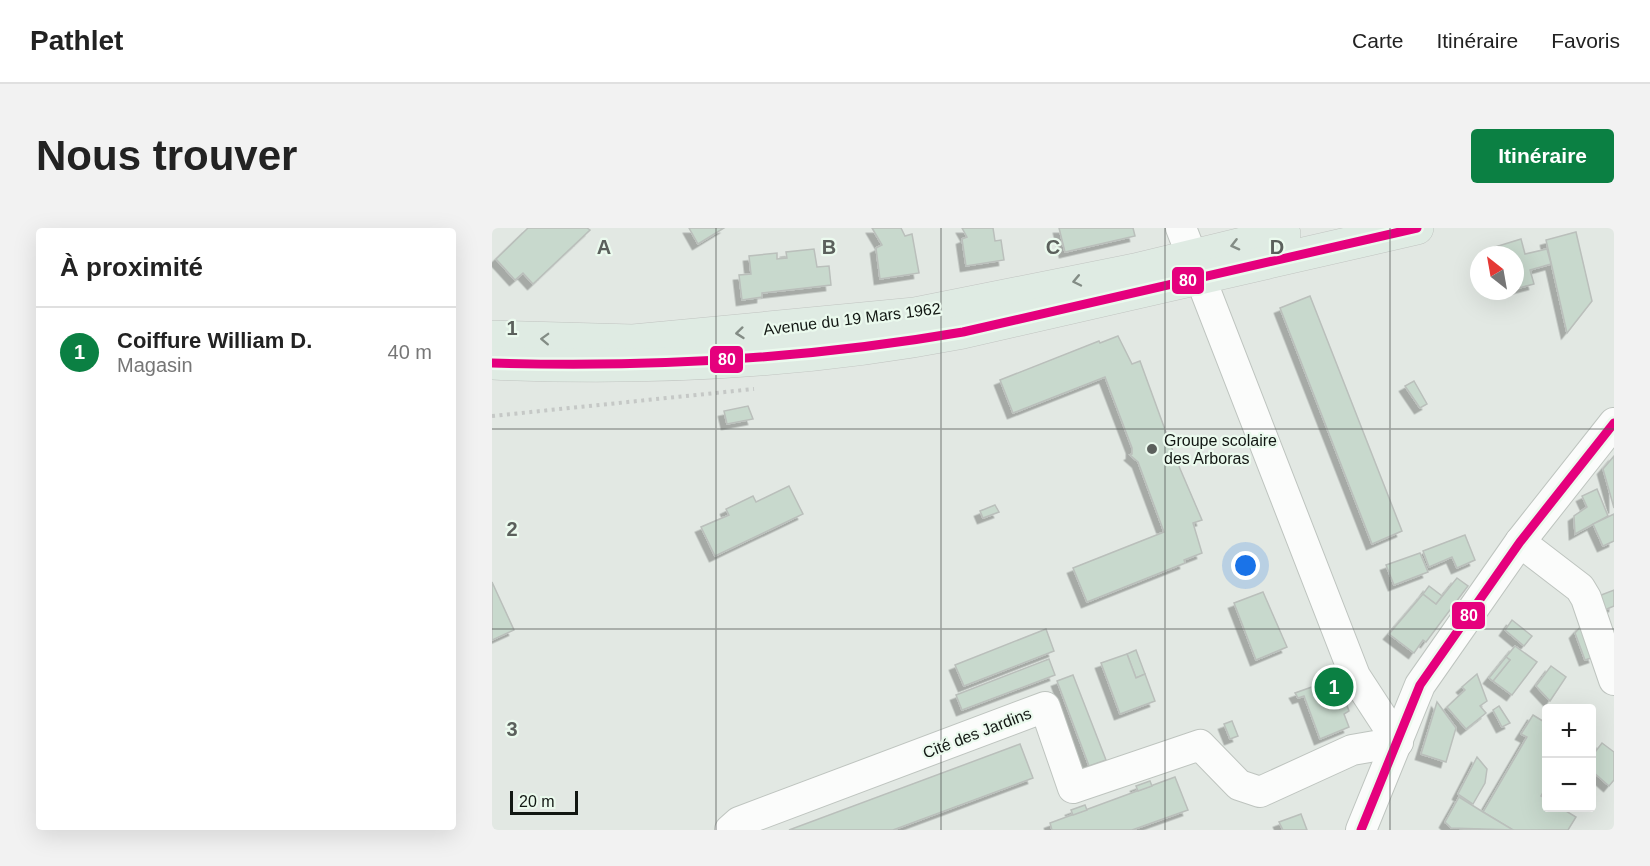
<!DOCTYPE html>
<html lang="fr">
<meta charset="utf-8">
<style>
body{margin:0;font-family:Arial,sans-serif;background:#f2f2f2;color:#222}
.controls{position:absolute;right:18px;bottom:18px;display:grid;overflow:hidden;border-radius:6px;box-shadow:0 6px 24px #0002}
.controls button{width:54px;height:54px;display:grid;place-items:center;padding:0;border:0;border-bottom:2px solid #e0e0e0;background:#fff;color:#222;font:30px sans-serif}
.compass{position:absolute;left:978px;top:18px;width:54px;height:54px;border-radius:50%;background:#fff;box-shadow:0 6px 24px #0002;rotate:329deg}
.scale{position:absolute;left:18px;bottom:15px;width:68px;box-sizing:border-box;padding-left:6px;border:3px solid #121713;border-top:0;font-size:16px;line-height:21px;white-space:nowrap;color:#121713;-webkit-text-stroke:4px #ebfaee;paint-order:stroke}
.you{position:absolute;left:754px;top:338px;width:21px;height:21px;margin:-15px;border:4px solid #fff;border-radius:50%;background:#1a73e8;box-shadow:0 0 0 9px #1a73e833}
.badge{display:grid;place-items:center;width:39px;height:39px;border-radius:50%;background:#0b8043;color:#fff;font-size:20px;font-weight:700}
.pin{position:absolute;translate:-50% -50%;border:3px solid #fff;box-shadow:0 2px 6px #0006}
.list{margin:0;padding:0;list-style:none}
h2{display:flex;justify-content:space-between;align-items:center;height:78px;margin:0;padding:0 24px;font-size:26px}
h2 small{font-size:20px;font-weight:400;color:#767676}
.list li{display:grid;grid-template-columns:39px 1fr auto;gap:18px;align-items:center;box-sizing:border-box;height:90px;padding:0 24px;border-top:2px solid #e0e0e0}
.list b{display:block;font-size:22px;white-space:nowrap}
.list p{margin:0;font-size:20px;white-space:nowrap;color:#767676}
.list em{font-size:20px;font-style:normal;color:#767676}
.map{position:relative;flex:none;width:1122px;height:602px;overflow:hidden;border-radius:6px}
header{display:flex;align-items:center;gap:36px;box-sizing:border-box;height:84px;padding:0 30px;background:#fff;border-bottom:2px solid #e0e0e0}
header strong{font-size:28px}
nav{display:flex;gap:33px;margin-inline-start:auto;font-size:21px}
.intro{display:flex;align-items:center;justify-content:space-between;box-sizing:border-box;height:144px;padding:0 36px}
h1{margin:0;font-size:42px}
.button{padding:15px 27px;border-radius:6px;background:#0b8043;color:#fff;font-size:21px;font-weight:700}
main{display:flex;gap:36px;padding:0 36px}
aside{flex:1;background:#fff;border-radius:6px;box-shadow:0 6px 24px #0002}
.map>svg:first-child{display:block}
.building{fill:#c8d9cd;stroke:#babfbb;stroke-width:1.5;filter:url(#shadow)}
.lines{fill:none;stroke-linecap:round;stroke-linejoin:round}
.minor-casing{stroke:#bec4bf;stroke-width:32}
.major-casing{stroke:#c1c4c1;stroke-width:34}
.path{stroke:#c5c8c6;stroke-width:4;stroke-dasharray:3 4.5;stroke-linecap:butt}
.minor{stroke:#fbfcfb;stroke-width:30}
.major{stroke:#dfebe3;stroke-width:33}
.bus-1-casing{stroke:#ebfaee;stroke-width:14}
.bus-1{stroke:#e5007d;stroke-width:9}
.oneway{stroke:#838c85}
.grid{fill:none;stroke:#5b605c;stroke-width:1.5;stroke-opacity:0.55}
.poi-dot{fill:#5b605c;stroke:#ebfaee;stroke-width:2}
.labels{text-anchor:middle;dominant-baseline:central;stroke-width:4.5;stroke-linejoin:round;paint-order:stroke}
.street-label{font-size:16px;fill:#121713;stroke:#ebfaee}
.poi-label{font-size:16px;fill:#121713;stroke:#ebfaee;text-anchor:start}
.grid-label{font-size:20px;text-anchor:middle;font-weight:bold;fill:#5b605c;stroke:#ebfaee;stroke-width:4.5;stroke-linejoin:round;paint-order:stroke}
.line-badge{stroke:#ebfaee;stroke-width:2}
.badge-label{font-size:16px;text-anchor:middle;font-weight:bold;fill:#fff}
</style>
<header>
<strong>Pathlet</strong>
<nav><a>Carte</a><a>Itinéraire</a><a>Favoris</a></nav>
</header>
<div class="intro"><h1>Nous trouver</h1><a class="button">Itinéraire</a></div>
<main>
<aside>
<h2>À proximité<small></small></h2>
<ul class="list">
<li><span class="badge">1</span><div><b>Coiffure William D.</b><p>Magasin</p></div><em>40 m</em></li>
</ul>
</aside>
<div class="map">
<svg width="1122" height="602" viewBox="0 0 1122 602">
<defs>
<filter id="shadow"><feDropShadow dx="-5.5" dy="5.5" stdDeviation="0" flood-color="#0004"/></filter>
</defs>
<rect width="100%" height="100%" fill="#e2e8e3"/>
<g class="building">
<path d="M36,0H95L98,2L41,56L31,45L23,52L4,31Z"/>
<path d="M197,0H232L206,16Z"/>
<path d="M380,0H409L413,8L420,6L427,45L388,51L384,20L390,17Z"/>
<path d="M470,0H501L503,13L509,12L512,32L474,38L470,11L475,9Z"/>
<path d="M567,0H641L643,8L573,24Z"/>
<path d="M1084,4L1100,73L1075,105L1054,12Z"/>
<path d="M1029,11L1033,26L1055,21L1059,36L1038,42L1042,56L1023,61V27H1006L1003,19Z"/>
<path d="M322,21L325,39L337,38L339,57L270,65V69L250,72L247,47L259,46L257,28L285,25V31L295,30L294,24Z"/>
<path d="M818,68L910,303L880,316L788,80Z"/>
<path d="M626,108L640,136L648,133L683,229L710,292L701,295L710,325L692,332L693,335L595,374L581,340L672,304L646,234L638,227L640,226V220L613,149L521,185L508,152L607,113L608,115Z"/>
<path d="M922,153L935,176L928,180L913,158Z"/>
<path d="M256,178L261,191L235,196L232,183Z"/>
<path d="M1122,228V280L1111,241Z"/>
<path d="M297,258L311,286L223,328L209,299L237,287L234,281L261,268L264,274Z"/>
<path d="M1105,261L1116,288L1083,306L1082,288L1095,279L1090,268Z"/>
<path d="M503,277L507,284L491,290L488,283Z"/>
<path d="M1122,286V313L1111,318L1101,296Z"/>
<path d="M973,307L983,332L965,340L960,329L937,339L931,323Z"/>
<path d="M928,325L936,344L902,357L894,337Z"/>
<path d="M965,350L976,358L934,414L931,412L922,425L897,406L931,366L944,376Z"/>
<path d="M0,354L22,402L0,412Z"/>
<path d="M937,358L950,368L944,376L931,366Z"/>
<path d="M1122,362V378L1108,384L1104,369Z"/>
<path d="M771,364L795,419L764,432L742,375Z"/>
<path d="M1020,392L1040,408L1032,418L1013,402Z"/>
<path d="M1090,397L1102,429L1093,432L1083,405Z"/>
<path d="M554,401L562,423L472,458L463,437Z"/>
<path d="M1023,418L1045,434L1020,467L1001,453L1018,432L1014,429Z"/>
<path d="M644,422L653,446L644,450L635,426Z"/>
<path d="M635,426L644,450L653,446L663,473L628,486L609,435Z"/>
<path d="M1014,429L1018,432L1001,453L997,450Z"/>
<path d="M557,431L563,447L470,482L464,467Z"/>
<path d="M1059,438L1074,449L1058,473L1044,458Z"/>
<path d="M985,446L995,473L988,478L994,485L974,501L955,479L973,462L970,459Z"/>
<path d="M581,447L614,532L597,538L565,453Z"/>
<path d="M845,450L857,483L852,486L857,499L828,511L812,468L806,470L803,465Z"/>
<path d="M945,474L964,500L954,534L929,526Z"/>
<path d="M1007,478L1018,495L1010,499L1001,482Z"/>
<path d="M1041,487L1054,495V559L1049,568L1054,571V580H1069L1084,589L1076,602H1021L991,584L1035,509L1029,506Z"/>
<path d="M740,493L746,508L738,511L732,496Z"/>
<path d="M1110,515L1122,524V552L1117,558L1100,543V528Z"/>
<path d="M528,516L541,550L401,602H297Z"/>
<path d="M985,529L995,541L993,555L981,576L966,566Z"/>
<path d="M683,549L696,582L640,602H560L558,595Z"/>
<path d="M658,553L660,558L646,563L644,558Z"/>
<path d="M967,569L991,584L1021,602L959,600L953,594Z"/>
<path d="M593,577L595,582L581,587L579,582Z"/>
<path d="M809,586L815,602H791L787,594Z"/>
</g>
<g class="lines">
<defs>
<g id="minor">
<path d="M689,0L863,448L906,514"/>
<path d="M1028,314L1088,360L1094,370L1122,452"/>
<path d="M238,602L247,594L553,479L581,560L708,517L747,557L768,564L860,522L906,514"/>
<path d="M869,602L928,457L1028,314L1122,195"/>
</g>
<g id="major">
<path d="M0,109L141,113L423,86L643,42L792,6"/>
<path d="M0,135C158,142 315,134 471,104L925,0"/>
</g>
</defs>
<use href="#minor" class="minor-casing"/>
<use href="#major" class="major-casing"/>
<path class="path" d="M0,188L262,161"/>
<use href="#minor" class="minor"/>
<use href="#major" class="major"/>
<defs>
<g id="bus-1">
<path d="M0,135C159,140 314,131 471,104L925,0"/>
<path d="M869,602L928,457L1028,314L1122,195"/>
</g>
</defs>
<use href="#bus-1" class="bus-1-casing"/>
<use href="#bus-1" class="bus-1"/>
</g>
<defs><path id="oneway-chevron" d="M-2-3.5L2.5 0L-2 3.5" fill="none" stroke-width="1.6" stroke-linecap="round" stroke-linejoin="round" transform="scale(1.5)"/></defs>
<g class="oneway">
<use href="#oneway-chevron" transform="translate(743 17) rotate(166)"/>
<use href="#oneway-chevron" transform="translate(585 53) rotate(168)"/>
<use href="#oneway-chevron" transform="translate(248 105) rotate(174)"/>
<use href="#oneway-chevron" transform="translate(53 111) rotate(-178)"/>
</g>
<path class="grid" d="M224,0V602M449,0V602M673,0V602M898,0V602M0,201H1122M0,401H1122"/>
<circle class="poi-dot" cx="660" cy="221" r="6"/>
<g class="labels">
<g class="street-label">
<text transform="translate(360 91) rotate(-7)">Avenue du 19 Mars 1962</text>
<text transform="translate(485 505) rotate(-21)">Cité des Jardins</text>
</g>
<g class="poi-label">
<text x="672" y="212">Groupe scolaire<tspan x="672" dy="18">des Arboras</tspan></text>
</g>
</g>
<g class="grid-label">
<text x="112" y="26">A</text>
<text x="337" y="26">B</text>
<text x="561" y="26">C</text>
<text x="785" y="26">D</text>
<text x="20" y="107">1</text>
<text x="20" y="308">2</text>
<text x="20" y="508">3</text>
</g>
<g class="line-badge">
<rect x="679" y="38" width="34" height="29" rx="6" fill="#e5007d"/>
<rect x="217" y="117" width="35" height="29" rx="6" fill="#e5007d"/>
<rect x="959" y="373" width="35" height="29" rx="6" fill="#e5007d"/>
</g>
<g class="badge-label">
<text x="696" y="58">80</text>
<text x="235" y="137">80</text>
<text x="977" y="393">80</text>
</g>
</svg>
<div class="controls">
<button>+</button>
<button>−</button>
</div>
<svg class="compass" viewBox="-18 -18 36 36"><path d="M0-13l5 13h-10z" fill="#e53935"/><path d="M0 13l5-13h-10z" fill="#767676"/></svg>
<div class="scale">20 m</div>
<div class="you"></div>
<div class="pin badge" style="left:842px;top:459px">1</div>
</div>
</main>
